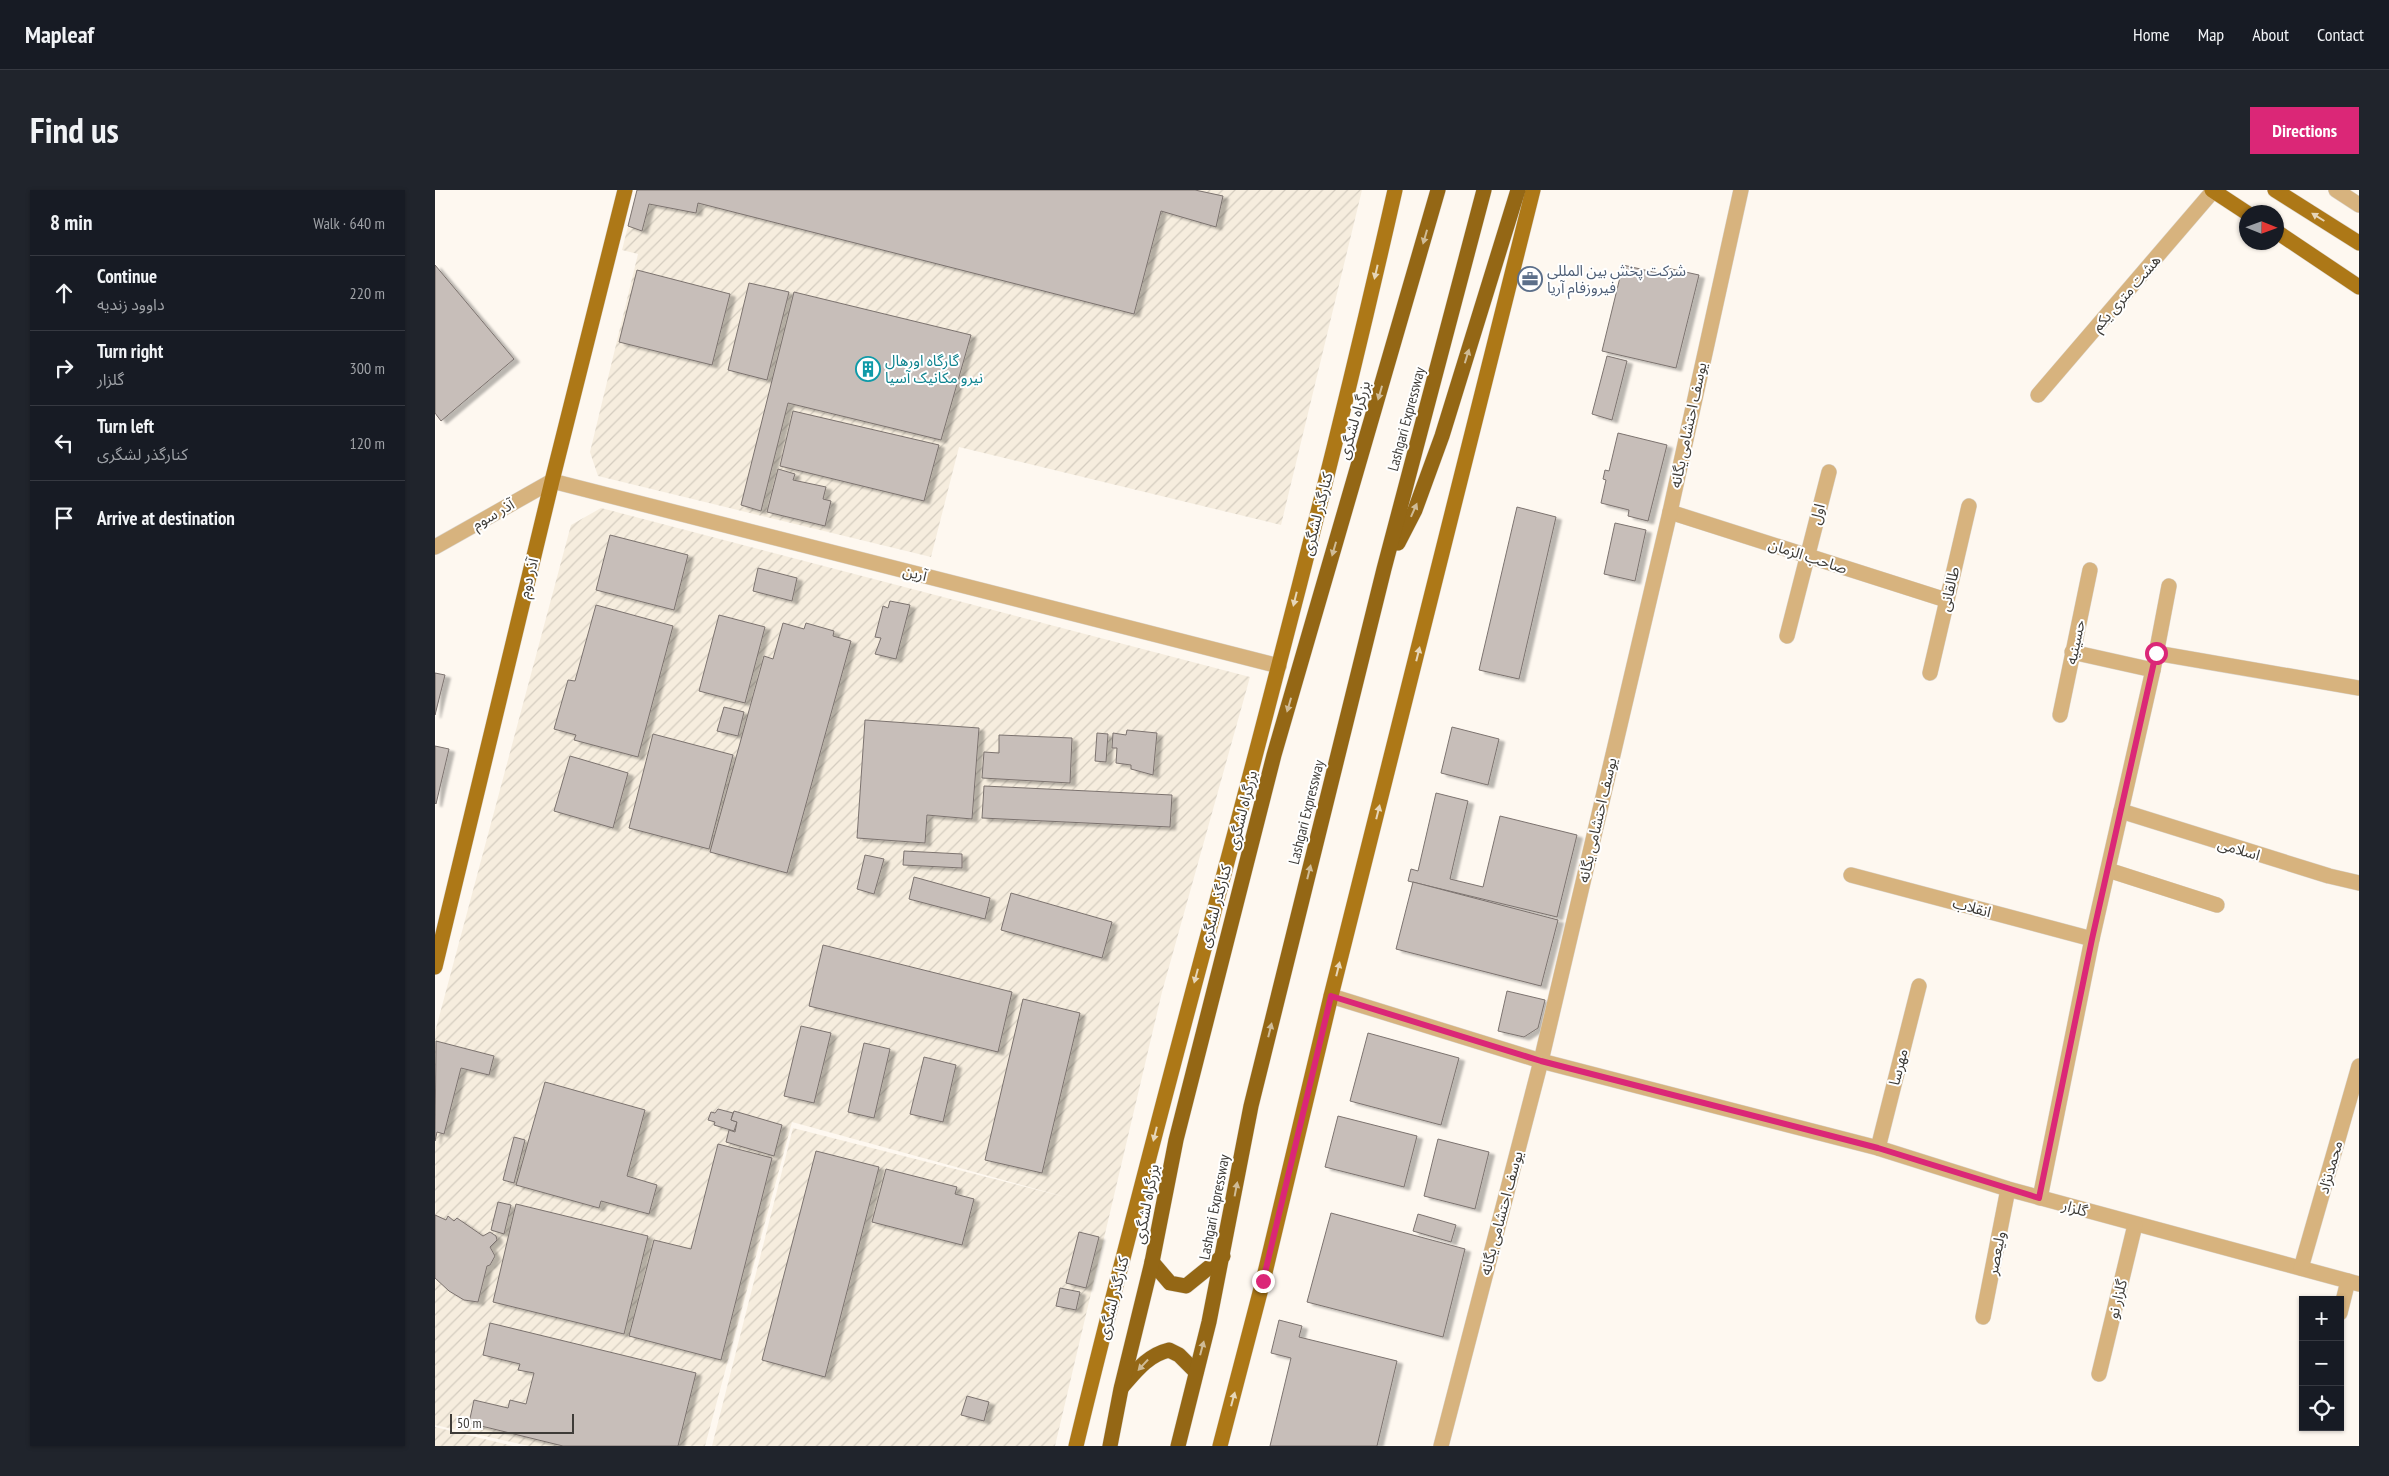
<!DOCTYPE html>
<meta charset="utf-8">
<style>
body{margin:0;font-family:"PT Sans Narrow","Noto Sans Arabic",sans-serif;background:#20242c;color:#f1f3f6}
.controls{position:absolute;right:15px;bottom:15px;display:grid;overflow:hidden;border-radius:0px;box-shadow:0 1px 4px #0004}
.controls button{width:45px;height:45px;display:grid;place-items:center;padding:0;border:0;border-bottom:1px solid #363941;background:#171b24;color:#f1f3f6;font:25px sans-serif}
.compass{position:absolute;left:1804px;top:15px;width:45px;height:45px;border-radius:50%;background:#171b24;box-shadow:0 1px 4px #0004;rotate:91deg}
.scale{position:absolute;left:15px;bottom:12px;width:124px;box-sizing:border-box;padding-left:5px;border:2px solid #3e3c38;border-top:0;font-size:14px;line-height:18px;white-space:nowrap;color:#3e3c38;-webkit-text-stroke:4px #fff;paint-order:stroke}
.stop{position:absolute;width:15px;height:15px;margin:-11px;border:4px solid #db2777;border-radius:50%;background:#fff}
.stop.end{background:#db2777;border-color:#fff;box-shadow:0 1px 5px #0008}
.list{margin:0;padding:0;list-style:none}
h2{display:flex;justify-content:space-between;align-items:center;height:65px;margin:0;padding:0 20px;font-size:21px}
h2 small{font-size:16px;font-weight:400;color:#9ea1a6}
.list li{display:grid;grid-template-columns:32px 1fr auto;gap:15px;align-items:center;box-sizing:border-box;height:75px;padding:0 20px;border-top:1px solid #363941}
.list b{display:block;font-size:19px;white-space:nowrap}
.list p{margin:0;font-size:16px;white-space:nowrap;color:#9ea1a6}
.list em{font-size:16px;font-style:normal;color:#9ea1a6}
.icon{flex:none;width:28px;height:28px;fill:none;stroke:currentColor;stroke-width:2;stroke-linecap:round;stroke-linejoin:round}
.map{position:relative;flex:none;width:1924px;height:1256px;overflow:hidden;border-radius:0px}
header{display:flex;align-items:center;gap:30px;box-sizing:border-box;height:70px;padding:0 25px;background:#171b24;border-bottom:1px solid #363941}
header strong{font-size:24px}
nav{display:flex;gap:28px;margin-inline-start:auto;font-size:18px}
.intro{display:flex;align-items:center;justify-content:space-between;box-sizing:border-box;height:120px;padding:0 30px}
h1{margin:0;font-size:35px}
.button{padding:12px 22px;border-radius:0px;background:#db2777;color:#fff;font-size:18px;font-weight:700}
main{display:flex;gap:30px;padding:0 30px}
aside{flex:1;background:#171b24;border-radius:0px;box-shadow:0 1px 4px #0004}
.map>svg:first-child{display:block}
.industrial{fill:url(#industrial-furrows)}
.building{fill:#c7beb9;stroke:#7c736f;filter:url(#shadow)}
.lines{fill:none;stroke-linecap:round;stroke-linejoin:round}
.minor-casing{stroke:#dbd6cf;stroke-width:16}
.major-casing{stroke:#dbd6cf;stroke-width:16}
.highway-casing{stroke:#dbd6cf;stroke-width:16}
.minor{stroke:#d7b37e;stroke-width:15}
.major{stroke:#ad7817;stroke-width:15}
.highway{stroke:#946715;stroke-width:15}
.oneway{fill:#e6d6b9}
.oneway2{fill:#cfbb96}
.route{stroke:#db2777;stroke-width:6}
.labels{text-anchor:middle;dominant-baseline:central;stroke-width:4;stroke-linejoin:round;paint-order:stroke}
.service-label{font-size:15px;fill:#4e5e75;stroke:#fff;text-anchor:start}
.street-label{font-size:15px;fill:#3e3c38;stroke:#fff}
.culture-label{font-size:15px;fill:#0d838f;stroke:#fff;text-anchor:start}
</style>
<header>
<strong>Mapleaf</strong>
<nav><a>Home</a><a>Map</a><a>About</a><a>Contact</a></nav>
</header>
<div class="intro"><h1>Find us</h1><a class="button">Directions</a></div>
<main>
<aside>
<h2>8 min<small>Walk · 640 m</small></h2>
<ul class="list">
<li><svg class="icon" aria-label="ahead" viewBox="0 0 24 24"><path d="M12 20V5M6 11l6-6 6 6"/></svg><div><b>Continue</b><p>داوود زندیه</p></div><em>220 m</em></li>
<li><svg class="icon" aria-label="right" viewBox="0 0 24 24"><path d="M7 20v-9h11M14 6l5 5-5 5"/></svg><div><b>Turn right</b><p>گلزار</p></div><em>300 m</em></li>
<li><svg class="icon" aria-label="left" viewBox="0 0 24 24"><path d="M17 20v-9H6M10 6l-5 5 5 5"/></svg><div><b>Turn left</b><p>کنارگذر لشگری</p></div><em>120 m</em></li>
<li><svg class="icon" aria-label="arrive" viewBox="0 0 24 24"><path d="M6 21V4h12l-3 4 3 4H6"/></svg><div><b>Arrive at destination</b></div></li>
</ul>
</aside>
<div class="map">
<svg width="1924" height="1256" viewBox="0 0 1924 1256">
<defs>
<pattern id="industrial-furrows" width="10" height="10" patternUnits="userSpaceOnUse" patternTransform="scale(1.25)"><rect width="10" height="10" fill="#f6edde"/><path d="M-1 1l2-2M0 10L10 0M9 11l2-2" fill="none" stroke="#d4ccbf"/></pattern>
<filter id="shadow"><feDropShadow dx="5.5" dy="3" stdDeviation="1" flood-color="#0004"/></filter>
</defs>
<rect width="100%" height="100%" fill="#fef8f0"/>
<g class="industrial">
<path d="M202,0H927L846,335L524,257L496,367L163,286L155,262L203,64L187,60Z"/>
<path d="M166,318L815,487L727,802L620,1256H277L358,938L634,1008L357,932L270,1256H94L0,1235V842L136,335Z"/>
<path d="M0,1237L78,1256H0Z"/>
</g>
<g class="building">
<path d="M202,0H760L788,6L781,37L726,21L699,124L263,13L261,23L214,14L207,41L193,36Z"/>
<path d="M0,75L79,169L6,231L0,223Z"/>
<path d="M1188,75L1227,84L1232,78L1264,85L1241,178L1167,161Z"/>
<path d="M202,80L295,104L277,175L184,152Z"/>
<path d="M314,93L354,102L332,190L293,180Z"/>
<path d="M359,102L536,145L506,250L353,213L326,321L306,315Z"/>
<path d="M1172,166L1192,171L1177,230L1157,224Z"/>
<path d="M358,221L504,255L489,311L345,276Z"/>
<path d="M1183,243L1232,255L1213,331L1193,326L1194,320L1166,313L1171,290L1168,289L1170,280L1174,281Z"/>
<path d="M343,279L360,284L358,290L391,297L388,309L396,311L390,336L332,322Z"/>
<path d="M1082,317L1121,327L1084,489L1044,480Z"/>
<path d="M1180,333L1211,340L1200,391L1169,384Z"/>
<path d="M175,345L253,365L239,420L161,400Z"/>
<path d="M323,378L362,388L357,411L318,401Z"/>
<path d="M455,411L475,415L461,469L440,464L446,448L440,447L448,416L453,418Z"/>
<path d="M161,415L238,436L203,567L139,550L141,545L119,539L133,490L140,491Z"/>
<path d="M284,425L330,437L310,513L264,501Z"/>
<path d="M348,433L369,439L371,433L399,441L398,446L416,451L352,683L275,662L329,466L338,469Z"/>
<path d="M0,483L10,485L0,525Z"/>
<path d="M289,517L309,522L303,546L282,541Z"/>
<path d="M430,530L544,538L537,629L492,625L490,653L422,648Z"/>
<path d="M1017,537L1064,549L1053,595L1006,583Z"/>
<path d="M692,540L722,543L718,585L696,579V575L681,573L682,558H677L678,543L691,545Z"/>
<path d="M662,543L673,544L671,572L660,571Z"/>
<path d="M218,544L298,565L274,659L194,638Z"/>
<path d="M564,545L637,548L635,593L547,588L549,562L564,563Z"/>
<path d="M0,556L14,559L1,614L0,613Z"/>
<path d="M135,566L193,583L178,638L119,621Z"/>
<path d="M549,596L737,605L735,637L547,628Z"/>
<path d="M1001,603L1033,611L1015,689L1048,697L1065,626L1142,645L1122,727L973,691L976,679L983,681Z"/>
<path d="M469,661L527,664V678L468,675Z"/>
<path d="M430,665L449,669L439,704L422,699Z"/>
<path d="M479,687L555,708L550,729L474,709Z"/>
<path d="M978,692L1123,730L1106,796L961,759Z"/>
<path d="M576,703L677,732L667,768L566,740Z"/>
<path d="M388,755L577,802L563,862L374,816Z"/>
<path d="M1072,801L1110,810L1103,838L1089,847L1063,841Z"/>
<path d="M588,809L645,823L607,983L550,970Z"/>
<path d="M366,836L396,843L379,913L349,906Z"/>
<path d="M933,843L1024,868L1006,935L915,911Z"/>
<path d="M1,851L59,866L54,885L26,878L9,944L2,942L0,951Z"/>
<path d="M429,853L455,859L439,928L413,922Z"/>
<path d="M489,867L521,875L508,932L475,924Z"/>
<path d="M110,892L210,920L192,986L222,995L214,1024L166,1011L164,1018L81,995Z"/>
<path d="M283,919L298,923L296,930L302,932L299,941L279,935L280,932L273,930L276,922L280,923Z"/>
<path d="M299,921L347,935L339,966L291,952L294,940L300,942L302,932L296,930Z"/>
<path d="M903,926L982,946L969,997L890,977Z"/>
<path d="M79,947L90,950L79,993L68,990Z"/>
<path d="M1003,949L1054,962L1040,1019L989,1006Z"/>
<path d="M283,954L337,968L286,1170L194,1146L219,1050L256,1059Z"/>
<path d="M381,961L444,977L390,1187L327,1170Z"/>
<path d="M451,979L522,997L520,1004L539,1009L527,1055L437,1032Z"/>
<path d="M63,1012L76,1015L69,1044L56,1040Z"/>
<path d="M81,1014L213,1046L189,1144L58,1112Z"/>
<path d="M896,1023L1030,1059L1008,1147L872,1112Z"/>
<path d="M983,1024L1021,1035L1016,1052L978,1041Z"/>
<path d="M0,1025L11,1030L13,1026L19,1031L22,1028L48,1046L55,1042L61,1046L62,1050L55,1057L60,1066L55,1075L52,1076L43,1112L29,1110L14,1101L0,1088Z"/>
<path d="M644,1042L664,1047L651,1098L631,1093Z"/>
<path d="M625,1098L645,1102L641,1120L621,1116Z"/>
<path d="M844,1130L867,1136L864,1147L962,1171L942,1256H835L856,1168L836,1163Z"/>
<path d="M55,1133L261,1183L243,1256H128L34,1233L39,1210L73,1218L75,1210L91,1214L99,1183L83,1180L85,1174L48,1165Z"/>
<path d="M532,1206L554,1212L549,1231L526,1225Z"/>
</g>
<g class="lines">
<defs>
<g id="minor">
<path d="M1901,0L1924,15"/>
<path d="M1603,205L1778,1"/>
<path d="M1235,322L1511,410"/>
<path d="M0,357L117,291L844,476"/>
<path d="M1352,446L1394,282"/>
<path d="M1637,462L1718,480"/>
<path d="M1721,463L1924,498"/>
<path d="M1495,483L1534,316"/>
<path d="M1625,525L1655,380"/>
<path d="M1686,621L1894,686L1924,693"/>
<path d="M1673,680L1782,715"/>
<path d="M1416,685L1657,749"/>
<path d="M896,806L1106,871L1443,958L1573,999L1924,1094"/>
<path d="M1443,958L1484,796"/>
<path d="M1605,1008L1657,749L1718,480L1734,396"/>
<path d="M1866,1078L1924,876"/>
<path d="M1905,1123L1913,1091"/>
<path d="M1548,1127L1573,999"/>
<path d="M1664,1184L1700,1035"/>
<path d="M1006,1256L1106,871L1235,322L1306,0"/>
</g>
<g id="major">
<path d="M1777,0L1812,23"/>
<path d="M1840,0L1924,53"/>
<path d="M1842,42L1924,97"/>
<path d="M0,777L117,291L190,0"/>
<path d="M641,1256C704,994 777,735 844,474C885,317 924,159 960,0"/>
<path d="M785,1256L828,1091L896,806L1098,0"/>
</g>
<g id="highway">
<path d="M963,353L980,320L1007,246L1083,0"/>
<path d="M717,1072L735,1093L751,1096L788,1066"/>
<path d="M687,1197C701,1181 713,1165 734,1160L744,1165L761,1182"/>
<path d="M675,1256L686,1199L717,1072L741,950L839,565L1003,0"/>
<path d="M743,1256L774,1132L816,916L949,379L1049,0"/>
</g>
</defs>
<use href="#minor" class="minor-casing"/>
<use href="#major" class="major-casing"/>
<use href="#highway" class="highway-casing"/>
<use href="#minor" class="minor"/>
<use href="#major" class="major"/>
<use href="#highway" class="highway"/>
</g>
<defs><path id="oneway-solid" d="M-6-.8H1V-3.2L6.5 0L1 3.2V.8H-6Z" transform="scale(1.25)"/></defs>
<g class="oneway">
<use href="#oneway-solid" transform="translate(1883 27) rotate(-148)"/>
<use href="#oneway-solid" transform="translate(941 82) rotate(103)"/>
<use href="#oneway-solid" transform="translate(860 409) rotate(104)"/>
<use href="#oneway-solid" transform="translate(983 464) rotate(-76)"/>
<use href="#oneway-solid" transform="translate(943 622) rotate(-76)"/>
<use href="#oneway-solid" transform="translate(903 779) rotate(-76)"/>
<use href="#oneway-solid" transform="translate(761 786) rotate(105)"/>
<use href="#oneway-solid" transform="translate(720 944) rotate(104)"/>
<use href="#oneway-solid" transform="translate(798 1209) rotate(-75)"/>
</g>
<g class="oneway2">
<use href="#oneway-solid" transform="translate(990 47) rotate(106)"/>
<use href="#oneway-solid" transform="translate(1032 166) rotate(-73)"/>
<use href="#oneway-solid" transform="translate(945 203) rotate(106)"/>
<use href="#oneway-solid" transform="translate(979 320) rotate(-66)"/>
<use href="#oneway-solid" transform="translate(899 359) rotate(106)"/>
<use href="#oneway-solid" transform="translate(854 515) rotate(106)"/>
<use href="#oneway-solid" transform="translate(874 682) rotate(-76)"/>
<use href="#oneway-solid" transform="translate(835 840) rotate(-76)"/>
<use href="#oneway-solid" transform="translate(801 999) rotate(-79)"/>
<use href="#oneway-solid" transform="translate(767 1158) rotate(-75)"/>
<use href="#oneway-solid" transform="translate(708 1175) rotate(133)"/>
</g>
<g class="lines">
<path class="route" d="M828,1091L896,806L1106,871L1443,958L1604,1008L1657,749L1721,463"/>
</g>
<defs>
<symbol id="office-ring" viewBox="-11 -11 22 22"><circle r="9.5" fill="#fff" stroke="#5c6f8a" stroke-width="1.5"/><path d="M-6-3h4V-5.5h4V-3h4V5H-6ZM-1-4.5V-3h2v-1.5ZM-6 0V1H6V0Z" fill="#5c6f8a"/></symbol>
<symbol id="building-ring" viewBox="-11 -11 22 22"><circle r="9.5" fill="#fff" stroke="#0f9aa8" stroke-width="1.5"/><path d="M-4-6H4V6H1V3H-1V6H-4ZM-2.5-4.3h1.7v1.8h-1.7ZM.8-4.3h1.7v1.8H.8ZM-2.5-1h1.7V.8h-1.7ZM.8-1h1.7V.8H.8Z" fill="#0f9aa8"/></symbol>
</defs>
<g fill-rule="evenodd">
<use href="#office-ring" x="1081" y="75" width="28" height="28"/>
<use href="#building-ring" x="419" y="165" width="28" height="28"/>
</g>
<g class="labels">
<g class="service-label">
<text x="1112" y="80">شرکت پخش بین المللی<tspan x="1112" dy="17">فیروزفام آریا</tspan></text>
</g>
<g class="street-label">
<text transform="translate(1691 103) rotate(-49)">هشت متری یکم</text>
<text transform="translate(971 229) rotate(-75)">Lashgari Expressway</text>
<text transform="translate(919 230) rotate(-74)">بزرگراه لشگری</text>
<text transform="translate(1253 235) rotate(-78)">یوسف احتشامی یگانه</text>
<text transform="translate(58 324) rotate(-30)">آذر سوم</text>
<text transform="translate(882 324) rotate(-76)">کنارگذر لشگری</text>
<text transform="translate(1382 324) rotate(-75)">اول</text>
<text transform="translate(1373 366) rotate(18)">صاحب الزمان</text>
<text transform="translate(480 383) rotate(14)">آرین</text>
<text transform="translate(93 388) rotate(-76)">آذر دوم</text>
<text transform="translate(1514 399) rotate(-77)">طالقانی</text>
<text transform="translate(1640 452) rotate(-78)">حسینیه</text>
<text transform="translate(807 620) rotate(-76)">بزرگراه لشگری</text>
<text transform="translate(871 622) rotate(-76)">Lashgari Expressway</text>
<text transform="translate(1162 630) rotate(-77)">یوسف احتشامی یگانه</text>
<text transform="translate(1804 659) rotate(17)">اسلامی</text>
<text transform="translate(780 716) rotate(-75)">کنارگذر لشگری</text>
<text transform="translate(1537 717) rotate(15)">انقلاب</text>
<text transform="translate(1463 877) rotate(-76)">مهرسا</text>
<text transform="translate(1895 977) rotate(-74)">محمدنژاد</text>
<text transform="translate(711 1014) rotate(-79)">بزرگراه لشگری</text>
<text transform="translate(779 1017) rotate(-79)">Lashgari Expressway</text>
<text transform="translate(1640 1018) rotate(16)">گلزار</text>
<text transform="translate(1066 1023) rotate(-75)">یوسف احتشامی یگانه</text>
<text transform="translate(1561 1063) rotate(-79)">ولیعصر</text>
<text transform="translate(678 1108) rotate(-76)">کنارگذر لشگری</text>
<text transform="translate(1682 1109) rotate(-76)">گلزار نو</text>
</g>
<g class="culture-label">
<text x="450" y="170">گارگاه اورهال<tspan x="450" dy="17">نیرو مکانیک آسیا</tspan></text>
</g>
</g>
</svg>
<div class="controls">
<button>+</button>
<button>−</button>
<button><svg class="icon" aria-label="locate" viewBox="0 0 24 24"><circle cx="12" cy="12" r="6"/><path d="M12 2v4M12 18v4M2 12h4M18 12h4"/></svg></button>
</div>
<svg class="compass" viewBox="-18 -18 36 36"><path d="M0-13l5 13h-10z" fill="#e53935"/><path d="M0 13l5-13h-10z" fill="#9ea1a6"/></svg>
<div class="scale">50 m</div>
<div class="stop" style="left:1721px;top:463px"></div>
<div class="stop end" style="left:828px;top:1091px"></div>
</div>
</main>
